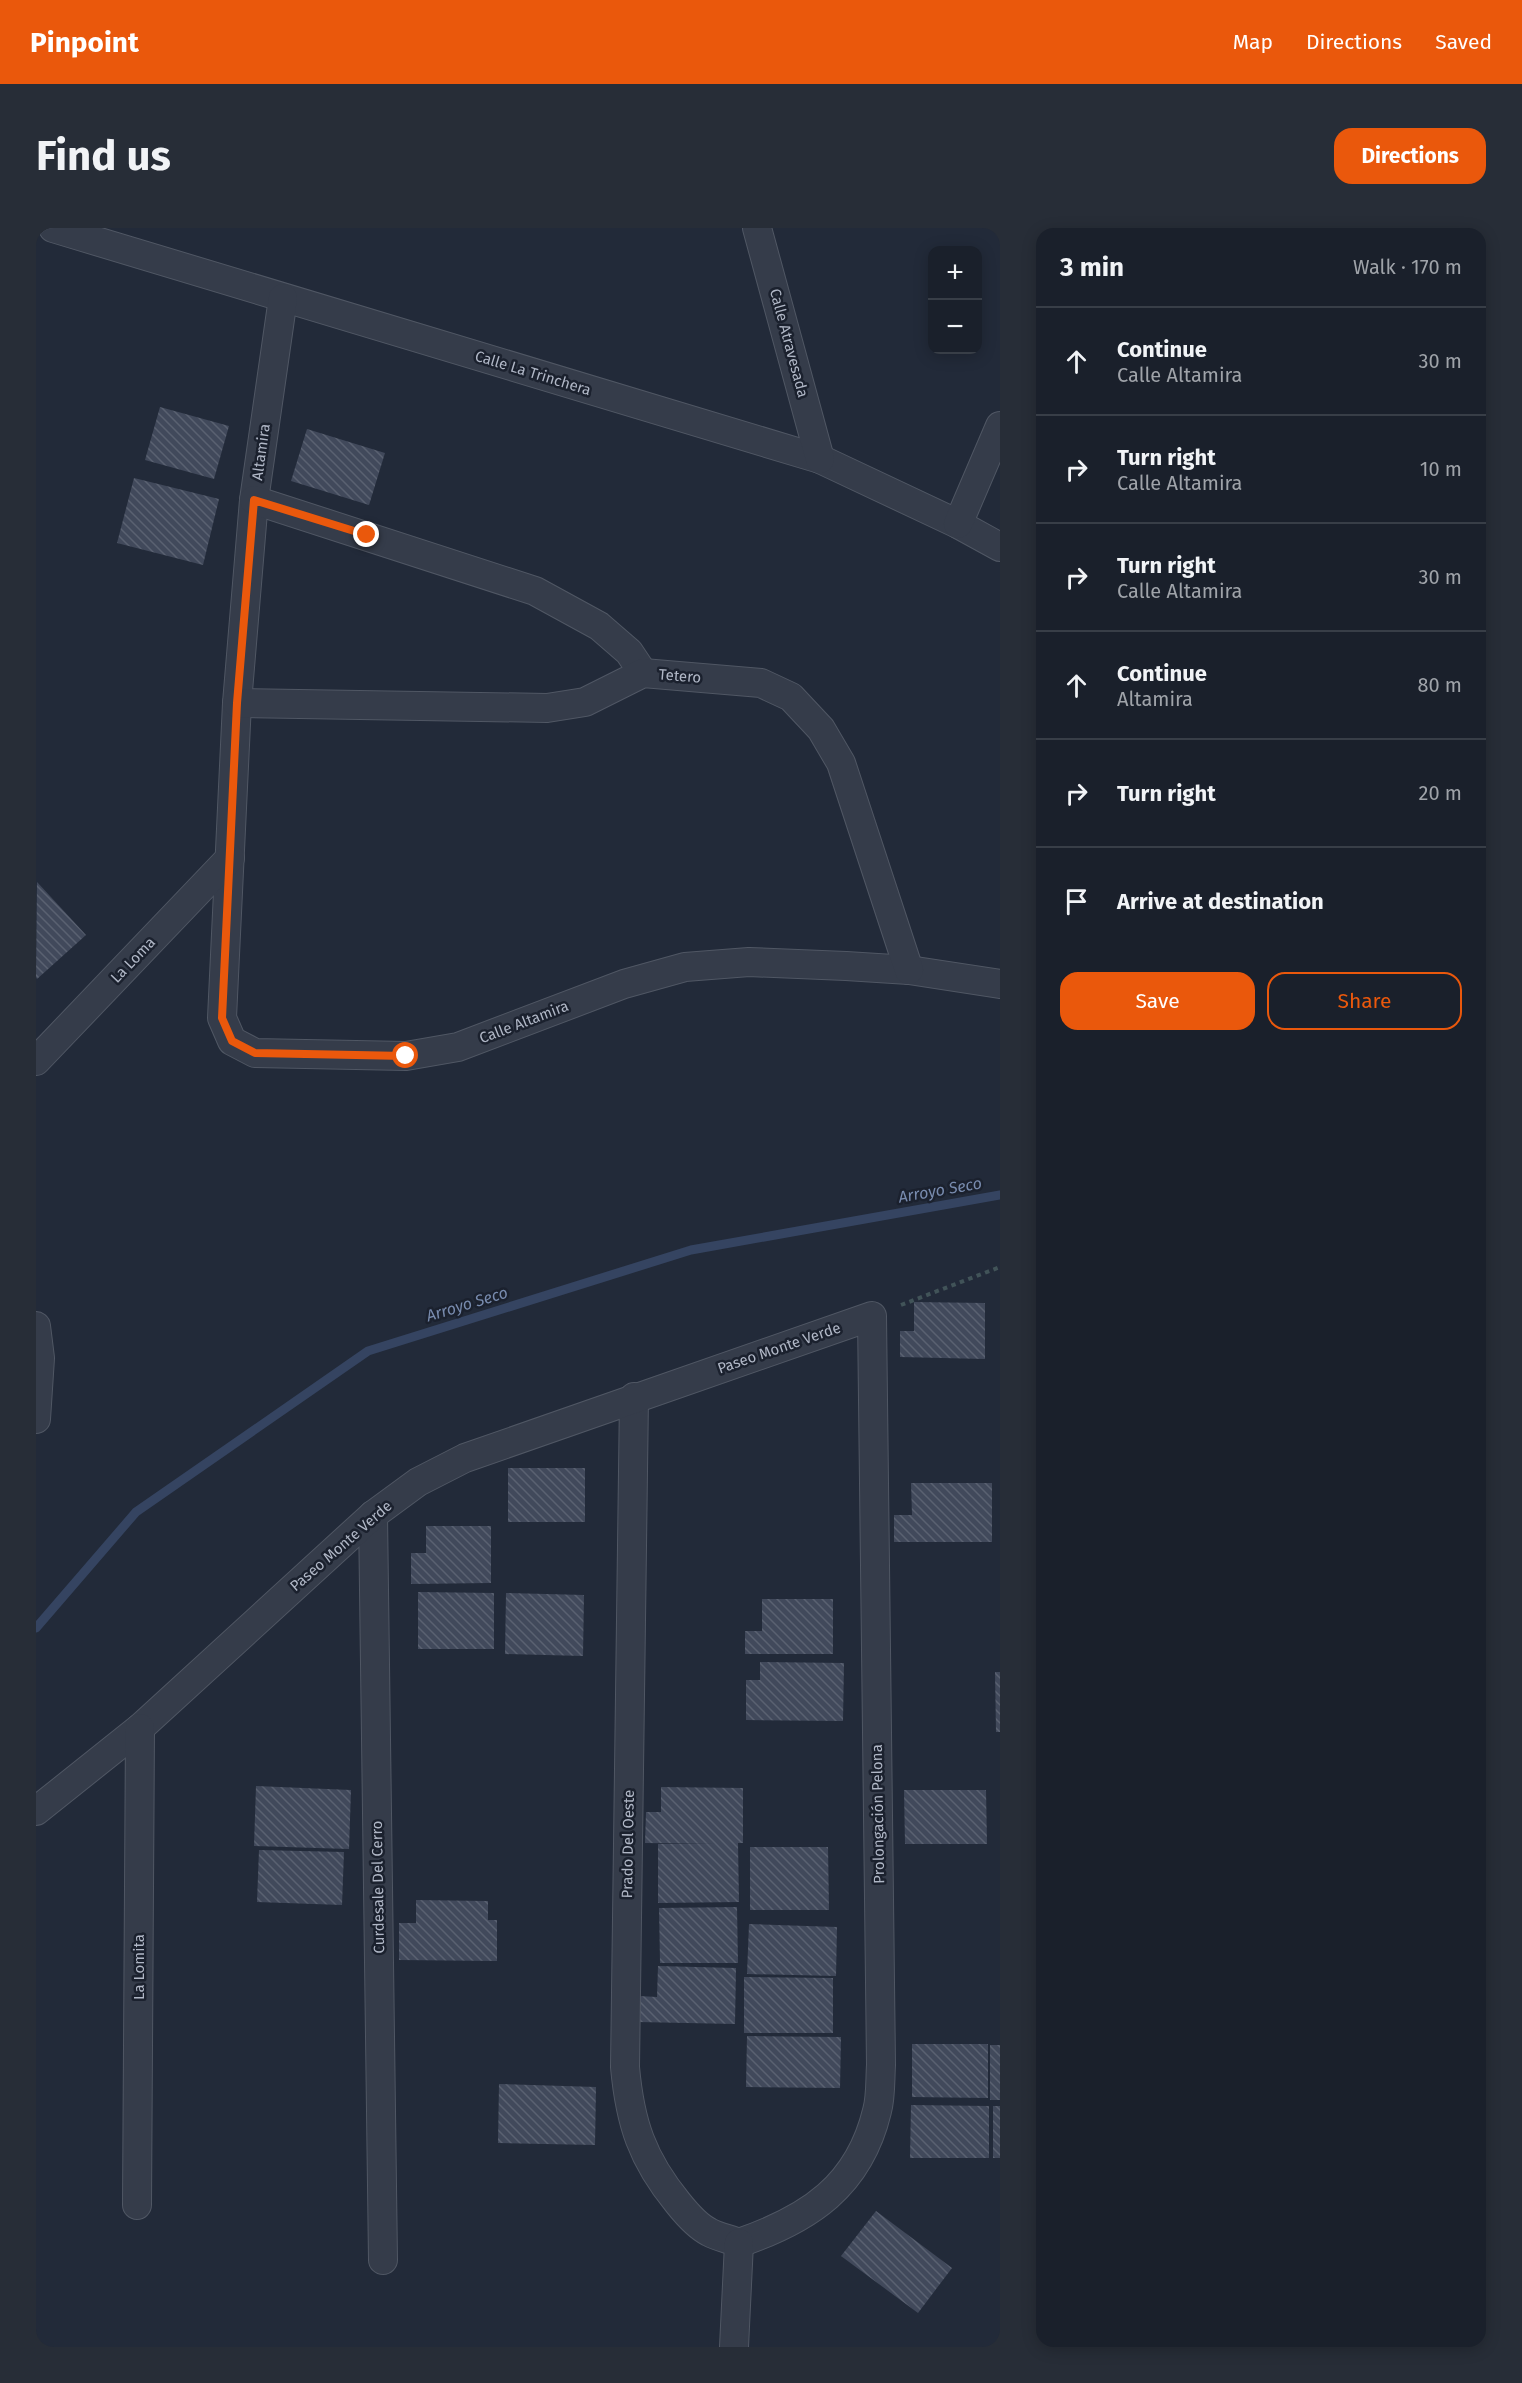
<!DOCTYPE html>
<meta charset="utf-8">
<style>
body{margin:0;font-family:"Fira Sans",sans-serif;background:#272d37;color:#f1f3f6}
.controls{position:absolute;right:18px;top:18px;display:grid;overflow:hidden;border-radius:12px;box-shadow:0 3px 15px #0003}
.controls button{width:54px;height:54px;display:grid;place-items:center;padding:0;border:0;border-bottom:2px solid #383e47;background:#1a202b;color:#f1f3f6;font:30px sans-serif}
.stop{position:absolute;width:18px;height:18px;margin:-14px;border:4px solid #ea580c;border-radius:50%;background:#fff}
.stop.end{background:#ea580c;border-color:#fff;box-shadow:0 2px 6px #0008}
.list{margin:0;padding:0;list-style:none}
h2{display:flex;justify-content:space-between;align-items:center;height:78px;margin:0;padding:0 24px;font-size:26px}
h2 small{font-size:20px;font-weight:400;color:#9fa3a9}
.list li{display:grid;grid-template-columns:39px 1fr auto;gap:18px;align-items:center;box-sizing:border-box;height:108px;padding:0 24px;border-top:2px solid #383e47}
.list b{display:block;font-size:22px;white-space:nowrap}
.list p{margin:0;font-size:20px;white-space:nowrap;color:#9fa3a9}
.list em{font-size:20px;font-style:normal;color:#9fa3a9}
.actions{display:flex;gap:12px;padding:18px 24px}
.actions a{flex:1;padding:14px 0;border:2px solid #ea580c;border-radius:18px;text-align:center;font-size:21px;color:#ea580c}
.actions .main{background:#ea580c;color:#fff}
.icon{flex:none;width:33px;height:33px;fill:none;stroke:currentColor;stroke-width:2;stroke-linecap:round;stroke-linejoin:round}
.map{position:relative;flex:none;width:964px;height:2119px;overflow:hidden;border-radius:18px}
header{display:flex;align-items:center;gap:36px;box-sizing:border-box;height:84px;padding:0 30px;background:#ea580c;color:#fff}
header strong{font-size:28px}
nav{display:flex;gap:33px;margin-inline-start:auto;font-size:21px}
.intro{display:flex;align-items:center;justify-content:space-between;box-sizing:border-box;height:144px;padding:0 36px}
h1{margin:0;font-size:42px}
.button{padding:15px 27px;border-radius:18px;background:#ea580c;color:#fff;font-size:21px;font-weight:700}
main{display:flex;gap:36px;padding:0 36px}
aside{flex:1;background:#1a202b;border-radius:18px;box-shadow:0 3px 15px #0003}
.map>svg:first-child{display:block}
.lines{fill:none;stroke-linecap:round;stroke-linejoin:round}
.stream{stroke:#354461;stroke-width:9}
.building{fill:url(#building-back-hatch)}
.minor-casing{stroke:#505764;stroke-width:30}
.path{stroke:#415358;stroke-width:4;stroke-dasharray:4.5 4.5;stroke-linecap:butt}
.minor{stroke:#353c4a;stroke-width:28}
.route{stroke:#ea580c;stroke-width:8}
.labels{text-anchor:middle;dominant-baseline:central;stroke-width:5;stroke-linejoin:round;paint-order:stroke}
.street-label{font-size:15px;fill:#b0b7c6;stroke:#1b212e}
.water-label{font-size:16px;font-style:italic;fill:#788bae;stroke:#1b212e}
</style>
<header>
<strong>Pinpoint</strong>
<nav><a>Map</a><a>Directions</a><a>Saved</a></nav>
</header>
<div class="intro"><h1>Find us</h1><a class="button">Directions</a></div>
<main>
<div class="map">
<svg width="964" height="2119" viewBox="0 0 964 2119">
<defs>
<pattern id="building-back-hatch" width="6" height="6" patternUnits="userSpaceOnUse" patternTransform="scale(1.5)"><rect width="6" height="6" fill="#41495b"/><path d="M-1 5l2 2M0 0l6 6M5-1l2 2" fill="none" stroke="#5a6171"/></pattern>
</defs>
<rect width="100%" height="100%" fill="#222a39"/>
<g class="lines">
<path class="stream" d="M0,1400L100,1284L332,1123L655,1022L964,967"/>
</g>
<g class="building">
<path d="M124,179L193,198L178,251L109,232Z"/>
<path d="M271,201L349,225L333,277L255,253Z"/>
<path d="M98,250L183,271L167,337L81,315Z"/>
<path d="M1,654L50,707L1,751L0,749Z"/>
<path d="M878,1074L949,1075V1131L864,1129V1103H878Z"/>
<rect x="472" y="1240" width="77" height="54"/>
<path d="M875,1255H956V1314H858V1287H876Z"/>
<path d="M390,1298H455V1355L375,1356V1325H390Z"/>
<path d="M382,1364L458,1365V1421H382Z"/>
<path d="M470,1365L548,1367L547,1428L469,1426Z"/>
<path d="M726,1371H797V1426H709V1403H726Z"/>
<path d="M724,1434L808,1435L807,1493L710,1492V1452H724Z"/>
<path d="M959,1444H964V1504H960Z"/>
<path d="M220,1558L315,1562L313,1621L218,1618Z"/>
<path d="M625,1559L707,1560V1615H702L703,1674L622,1675V1616H680L609,1615L610,1584H625Z"/>
<path d="M868,1562H950L951,1616H869Z"/>
<path d="M714,1619H792L793,1682H714Z"/>
<path d="M223,1622L308,1624L306,1677L221,1674Z"/>
<path d="M380,1672L452,1673V1692H461V1733L363,1732V1695H380Z"/>
<path d="M701,1679L702,1735H624L623,1680Z"/>
<path d="M713,1696L801,1699L800,1748L711,1746Z"/>
<path d="M622,1738L700,1740L699,1796L602,1794L603,1768L621,1769Z"/>
<path d="M708,1749L797,1750V1805H708Z"/>
<path d="M711,1808L805,1809L804,1860L710,1859Z"/>
<path d="M876,1816H952V1870L876,1869Z"/>
<rect x="954" y="1817" width="10" height="55"/>
<path d="M463,1856L560,1859L559,1917L462,1915Z"/>
<path d="M875,1877L953,1878V1930H874Z"/>
<rect x="957" y="1878" width="7" height="52"/>
<path d="M840,1983L916,2040L882,2085L805,2028Z"/>
</g>
<g class="lines">
<defs>
<g id="minor">
<path d="M17,0L784,231L922,296L964,319"/>
<path d="M721,0L784,231"/>
<path d="M247,70L218,272L201,475L186,790L196,813L219,825L370,828L422,819L588,756L649,739L713,734L810,738L873,742L964,756"/>
<path d="M218,272L499,363L563,398L593,424L607,445"/>
<path d="M922,296L964,198"/>
<path d="M201,475L511,480L549,474L607,445L725,455L755,469L785,501L805,535L873,742"/>
<path d="M0,833L194,630"/>
<path d="M0,1098L4,1130L0,1191"/>
<path d="M598,1169L589,1839C594,1895 606,1931 642,1975C650,1985 661,1998 673,2004C682,2009 693,2011 703,2015"/>
<path d="M337,1287L347,2032"/>
<path d="M0,1583L104,1500L337,1287L382,1254L429,1230L836,1088L845,1837C844,1852 845,1869 841,1883C823,1958 773,1991 703,2015"/>
<path d="M101,1977L104,1500"/>
<path d="M698,2119L703,2015"/>
</g>
</defs>
<use href="#minor" class="minor-casing"/>
<path class="path" d="M865,1077L964,1039"/>
<use href="#minor" class="minor"/>
</g>
<g class="lines">
<path class="route" d="M331,307L218,272L201,475L186,790L196,813L219,825L370,828"/>
</g>
<g class="labels">
<g class="street-label">
<text transform="translate(753 115) rotate(75)">Calle Atravesada</text>
<text transform="translate(497 145) rotate(17)">Calle La Trinchera</text>
<text transform="translate(225 224) rotate(-82)">Altamira</text>
<text transform="translate(644 448) rotate(5)">Tetero</text>
<text transform="translate(97 732) rotate(-46)">La Loma</text>
<text transform="translate(488 794) rotate(-21)">Calle Altamira</text>
<text transform="translate(743 1120) rotate(-19)">Paseo Monte Verde</text>
<text transform="translate(305 1318) rotate(-41)">Paseo Monte Verde</text>
<text transform="translate(842 1586) rotate(-91)">Prolongación Pelona</text>
<text transform="translate(592 1616) rotate(-89)">Prado Del Oeste</text>
<text transform="translate(342 1659) rotate(-91)">Curdesale Del Cerro</text>
<text transform="translate(103 1739) rotate(-90)">La Lomita</text>
</g>
<g class="water-label">
<text transform="translate(904 962) rotate(-10)">Arroyo Seco</text>
<text transform="translate(431 1076) rotate(-17)">Arroyo Seco</text>
</g>
</g>
</svg>
<div class="controls">
<button>+</button>
<button>−</button>
</div>
<div class="stop" style="left:370px;top:828px"></div>
<div class="stop end" style="left:331px;top:307px"></div>
</div>
<aside>
<h2>3 min<small>Walk · 170 m</small></h2>
<ul class="list">
<li><svg class="icon" aria-label="ahead" viewBox="0 0 24 24"><path d="M12 20V5M6 11l6-6 6 6"/></svg><div><b>Continue</b><p>Calle Altamira</p></div><em>30 m</em></li>
<li><svg class="icon" aria-label="right" viewBox="0 0 24 24"><path d="M7 20v-9h11M14 6l5 5-5 5"/></svg><div><b>Turn right</b><p>Calle Altamira</p></div><em>10 m</em></li>
<li><svg class="icon" aria-label="right" viewBox="0 0 24 24"><path d="M7 20v-9h11M14 6l5 5-5 5"/></svg><div><b>Turn right</b><p>Calle Altamira</p></div><em>30 m</em></li>
<li><svg class="icon" aria-label="ahead" viewBox="0 0 24 24"><path d="M12 20V5M6 11l6-6 6 6"/></svg><div><b>Continue</b><p>Altamira</p></div><em>80 m</em></li>
<li><svg class="icon" aria-label="right" viewBox="0 0 24 24"><path d="M7 20v-9h11M14 6l5 5-5 5"/></svg><div><b>Turn right</b></div><em>20 m</em></li>
<li><svg class="icon" aria-label="arrive" viewBox="0 0 24 24"><path d="M6 21V4h12l-3 4 3 4H6"/></svg><div><b>Arrive at destination</b></div></li>
</ul>
<div class="actions"><a class="main">Save</a><a>Share</a></div>
</aside>
</main>
